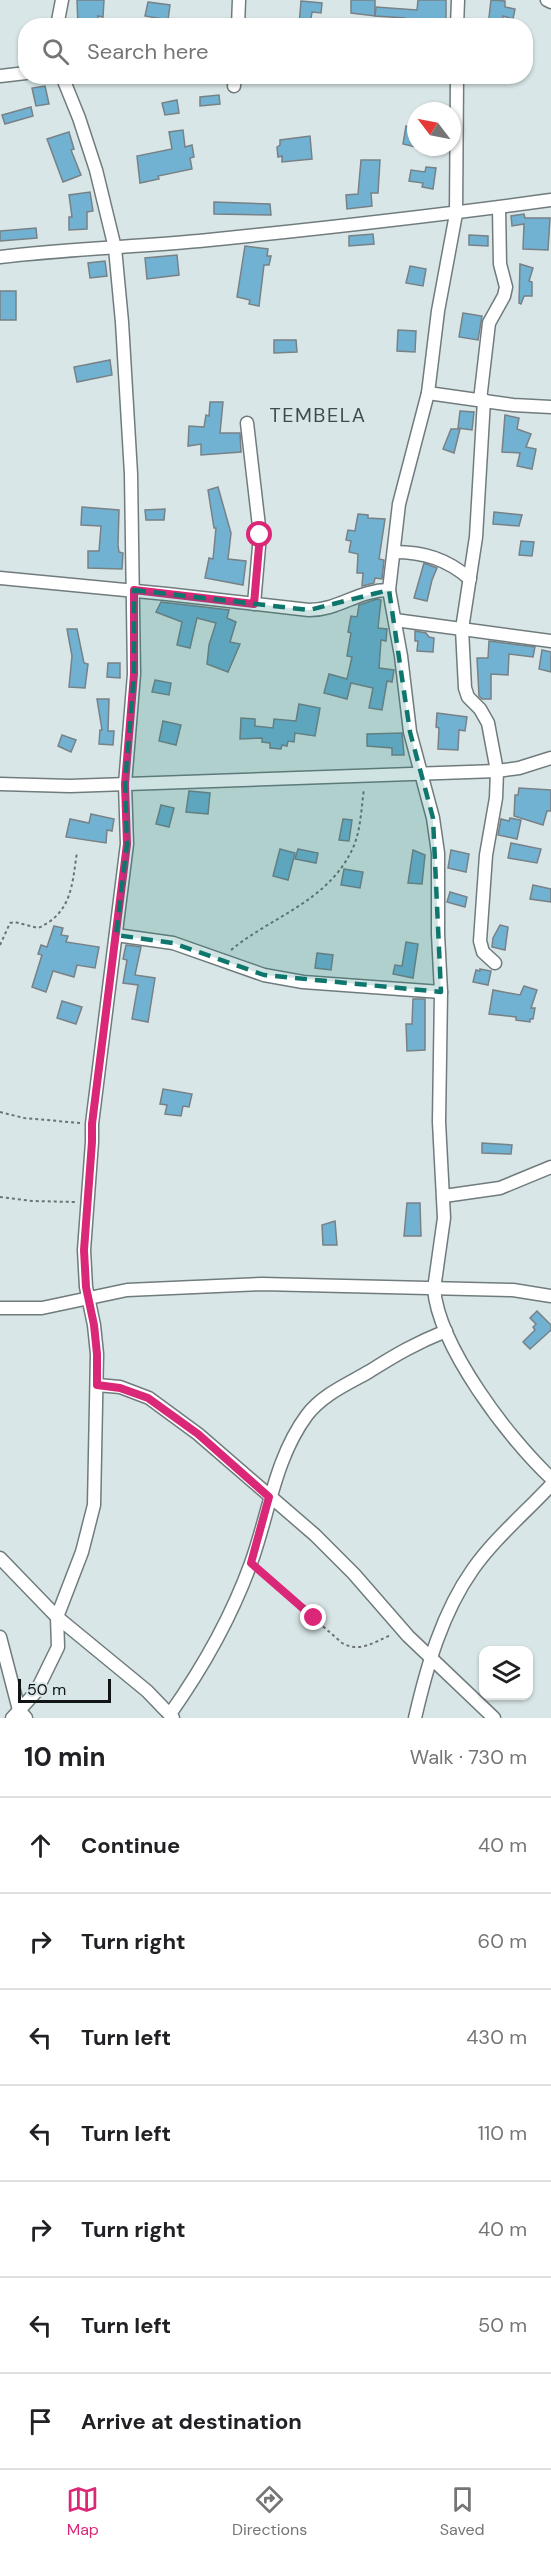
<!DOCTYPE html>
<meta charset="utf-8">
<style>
body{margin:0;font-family:"DM Sans",sans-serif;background:#f6f6f6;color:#202124}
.controls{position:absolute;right:18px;bottom:18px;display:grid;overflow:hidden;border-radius:12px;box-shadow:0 2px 4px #0004}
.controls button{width:54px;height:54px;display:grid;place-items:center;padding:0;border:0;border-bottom:2px solid #e0e0e0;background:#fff;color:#202124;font:30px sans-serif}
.compass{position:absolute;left:407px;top:102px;width:54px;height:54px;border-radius:50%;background:#fff;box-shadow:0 2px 4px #0004;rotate:302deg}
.scale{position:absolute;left:18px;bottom:15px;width:93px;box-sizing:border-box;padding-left:6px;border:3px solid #111516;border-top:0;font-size:16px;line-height:21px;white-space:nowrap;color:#111516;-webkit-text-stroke:4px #d9e6e7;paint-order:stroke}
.stop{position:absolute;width:18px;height:18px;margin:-14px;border:4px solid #db2777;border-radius:50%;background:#fff}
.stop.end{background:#db2777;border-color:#fff;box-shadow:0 2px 6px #0008}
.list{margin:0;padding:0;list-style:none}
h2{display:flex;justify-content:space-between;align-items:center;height:78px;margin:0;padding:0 24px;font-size:26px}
h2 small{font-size:20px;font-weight:400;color:#757577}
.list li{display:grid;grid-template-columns:39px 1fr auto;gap:18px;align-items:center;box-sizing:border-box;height:96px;padding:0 24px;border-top:2px solid #e0e0e0}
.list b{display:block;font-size:22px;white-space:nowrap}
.list em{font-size:20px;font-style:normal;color:#757577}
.icon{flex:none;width:33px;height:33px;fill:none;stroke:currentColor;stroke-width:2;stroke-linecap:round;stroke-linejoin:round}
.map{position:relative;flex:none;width:551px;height:1718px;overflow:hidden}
.search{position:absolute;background:#fff;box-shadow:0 2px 4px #0004;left:18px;right:18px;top:18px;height:66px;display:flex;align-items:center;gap:15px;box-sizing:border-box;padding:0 21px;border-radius:24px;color:#757577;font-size:22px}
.sheet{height:750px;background:#fff}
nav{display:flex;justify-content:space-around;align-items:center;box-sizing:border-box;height:84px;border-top:2px solid #e0e0e0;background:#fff;font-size:16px;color:#757577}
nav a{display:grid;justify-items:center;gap:3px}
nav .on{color:#db2777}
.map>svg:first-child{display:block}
.building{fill:#71b2d2;stroke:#788186;stroke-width:1.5}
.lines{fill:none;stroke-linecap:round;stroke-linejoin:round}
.minor-casing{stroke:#707b7d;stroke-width:15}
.path{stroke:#6b7374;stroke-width:2;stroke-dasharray:3 3;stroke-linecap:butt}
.minor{stroke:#fff;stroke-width:12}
.route{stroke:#db2777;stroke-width:8}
.marked{fill:#0f766e;fill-opacity:0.2;stroke:#0f766e;stroke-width:4.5;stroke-dasharray:12 8;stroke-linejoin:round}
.labels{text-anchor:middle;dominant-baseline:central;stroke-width:6;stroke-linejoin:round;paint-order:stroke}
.quarter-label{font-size:20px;letter-spacing:1.5px;fill:#404a4c;stroke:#d9e6e7}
</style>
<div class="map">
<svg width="551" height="1718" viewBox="0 0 551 1718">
<rect width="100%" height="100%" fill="#d9e6e7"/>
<g class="building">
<path d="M77,0H104L103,17L98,16L99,26H78Z"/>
<path d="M351,0H375V16L351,13Z"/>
<path d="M418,0H446V26H404L405,18L375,16L376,7L417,10Z"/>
<path d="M491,0L505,1V7L515,9L513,19L503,16L502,26H488Z"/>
<path d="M301,1L322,3L321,13L312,12L310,26H299Z"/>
<path d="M148,2L170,5L168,20L145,16Z"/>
<path d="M45,86L49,104L36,106L32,88Z"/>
<path d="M219,95L220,104L200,106V97Z"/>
<path d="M177,100L179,113L165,115L162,103Z"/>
<path d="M31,107L33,116L5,124L2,115Z"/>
<path d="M406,126L416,128V147L403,144Z"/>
<path d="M183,130L185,147L192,145L194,157L190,158L192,169L158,176L159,179L140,183L137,156L172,149L169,132Z"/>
<path d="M69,132L74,149L71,150L81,175L63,182L47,139Z"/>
<path d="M310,136L312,159L282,162V156L278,157L277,147L280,145V140Z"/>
<path d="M361,160H380L378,193H371L372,206L347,209L346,195L358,194Z"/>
<path d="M426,167L436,168L433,189L422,187L423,183L409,181L411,170L425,172Z"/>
<path d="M90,192L93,211L87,212V229L69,230V217H72L69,195Z"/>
<path d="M214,202L270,204L271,215L214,214Z"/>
<path d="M524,214L525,218H550L548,250L523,249L524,224L512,226L511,216Z"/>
<path d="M36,228L37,238L0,241V231Z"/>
<path d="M373,234L374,244L349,246V236Z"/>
<path d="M469,235L488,236V246L469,245Z"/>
<path d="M245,246L268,249L267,256H271L269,265H264L259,306L249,304L250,300L237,297Z"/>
<path d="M177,255L179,275L147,279L145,258Z"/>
<path d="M105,261L107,276L90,278L88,263Z"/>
<path d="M520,264L533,268L529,281L532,282V296H524L521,304L519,303Z"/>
<path d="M410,266L426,269L423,286L406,283Z"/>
<rect x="0" y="291" width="16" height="29"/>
<path d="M463,313L482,316L478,340L459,337Z"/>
<path d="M398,330L416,331L415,352L397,351Z"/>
<path d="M274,340H296L297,352L274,353Z"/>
<path d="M110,360L112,375L77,382L74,367Z"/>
<path d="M210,402H223L220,433H240L241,452L201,455V444L188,446L189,426L204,427L206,415L209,416Z"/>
<path d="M460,411L474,412L472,430L458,428Z"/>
<path d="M505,415L519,418L517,429L531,434L526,447L536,449L532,469L517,466L520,453L502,452Z"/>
<path d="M451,429H460L454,453L443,449Z"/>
<path d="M218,487L231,533L228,559L246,561L243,585L205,578L209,558L213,559L216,528H214L208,490Z"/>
<path d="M82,507L119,510L118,545L119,552L123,553L122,569L88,568V551H99L101,526L81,525Z"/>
<path d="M165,509L164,520H146L145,510Z"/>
<path d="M494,512L522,515L519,526L493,524Z"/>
<path d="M358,514L368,515V518L385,519L379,559L384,560L382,579L375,578L374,583L362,586L363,573H357L358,554L349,552L351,541L346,540L348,530L355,531Z"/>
<path d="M521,541L534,542L532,556L519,555Z"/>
<path d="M424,563L437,568L432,580L427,601L414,598Z"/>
<path d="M377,599L381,600L378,628L387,629L386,641L381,640L379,668L394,670L392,682L387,681L382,710L369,708L373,688L351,683L347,699L324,693L329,674L347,679L352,657L347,656L351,633L348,632L351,616L357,617L359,605Z"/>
<path d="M161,602L229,610L227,618L236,622L230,642L240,644L228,672L207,664L209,645L216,623L197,618L190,648L177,645L182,622L156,612Z"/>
<path d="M67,629H77L84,663L88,664L85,688L69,687L72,656Z"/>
<path d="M415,631L426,633L429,637L434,638L433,652L417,651L418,641H415Z"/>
<path d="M489,641L535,647L533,657L509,654L508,675L491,674V699H482L479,696L477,658H488Z"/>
<path d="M542,650L551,652V672L539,669Z"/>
<path d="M108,663H120V678L107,677Z"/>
<path d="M155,680L171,683L169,695L152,692Z"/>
<path d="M97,699H109L108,731H114L113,745L99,744L100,730H102Z"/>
<path d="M299,704L320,708L315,736L295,733L294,742L288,741L287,746L282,745L281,749L270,748V743L262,742V738L240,739L241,718L255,719V726L273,728L274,719L296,721Z"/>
<path d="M437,713L467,717L465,731L459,730L458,750L438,749L439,728L436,727Z"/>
<path d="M163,721L181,725L176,745L159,741Z"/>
<path d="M402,733L404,755H392V748L367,746V734Z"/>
<path d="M62,735L76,740L71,752L58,746Z"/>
<path d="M519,788L551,790V811H547L543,825L514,816L515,795H518Z"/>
<path d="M189,791L210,793L208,814L186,812Z"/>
<path d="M161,805L174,808L169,827L156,824Z"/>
<path d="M91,814L114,819L112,831L107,830L106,843L66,837L70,819L89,823Z"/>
<path d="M510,818L521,820L517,839L498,835L501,819L509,821Z"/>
<path d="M343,819L352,820L349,841L339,840Z"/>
<path d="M511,843L541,849L537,863L508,858Z"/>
<path d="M280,849L295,853L288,880L273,876Z"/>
<path d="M298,849L318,853L316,863L295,859Z"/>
<path d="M413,850L425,855L422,884L408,883Z"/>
<path d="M451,850L469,854L466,872L448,868Z"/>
<path d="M344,869L363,872L360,888L341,885Z"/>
<path d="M533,885L551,889V902L530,899Z"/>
<path d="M450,892L467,897L465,907L447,902Z"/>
<path d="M500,925L508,927L505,950L492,947L493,938Z"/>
<path d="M54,926L63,928L61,935L68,936L66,942L99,947L95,968L77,965L74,977L53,971L46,992L32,987L42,955L38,954L41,945L47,947Z"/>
<path d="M406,942L418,944L413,978L393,974L395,965L402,966Z"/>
<path d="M126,945L141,947L135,975L155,978L148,1022L132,1019L138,985L123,983L127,960L123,959Z"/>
<path d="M317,953L333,955L331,970L315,968Z"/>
<path d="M480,969L491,971L488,985L473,982L476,970L480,971Z"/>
<path d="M524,986L537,990L531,1008H535L533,1019H530V1022L516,1020V1017L489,1014L493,990L520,995Z"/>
<path d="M413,999H425V1050L407,1051L406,1024H412Z"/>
<path d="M62,1001L82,1007L76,1024L57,1018Z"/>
<path d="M163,1089L192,1094L189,1107L183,1106L181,1116L165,1114L167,1105L160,1104Z"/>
<path d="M482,1143L512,1145L511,1154L482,1153Z"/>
<path d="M407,1203H420L421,1236H404Z"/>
<path d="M335,1221L337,1245H323L322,1225Z"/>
<path d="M537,1311L551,1325V1330L530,1349L523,1342L535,1330L533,1327L536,1324L530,1318Z"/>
</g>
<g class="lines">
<defs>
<g id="minor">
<path d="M547,0L551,2"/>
<path d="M57,26L62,0"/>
<path d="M238,26L239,0"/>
<path d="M457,26L458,0"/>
<path d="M0,76L26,73"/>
<path d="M457,76L456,214L438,311L428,393L399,504L389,590L401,656L410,732L433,818L438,853V934L441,992L439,1122L444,1218L434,1289C439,1347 509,1439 551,1478"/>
<path d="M234,86L235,76"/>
<path d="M0,257C66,249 133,247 199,241C317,229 434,216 551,200"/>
<path d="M428,393L513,405L551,407"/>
<path d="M480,400L489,323L504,296L506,287L500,264L499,208"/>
<path d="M484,400L476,537L462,629L465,688L468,697L480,709L488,723L497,771L496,798L486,855L480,941L483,952L495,963"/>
<path d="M247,423L260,535L254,604"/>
<path d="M394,552C424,552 447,559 470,579"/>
<path d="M0,578L167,594L309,610C339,610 358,590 389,590"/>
<path d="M395,620L551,641"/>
<path d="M0,784L70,786L497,771L519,768L551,758"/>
<path d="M116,935L173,943L264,975L303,982L441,992"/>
<path d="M444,1196L500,1188L551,1167"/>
<path d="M0,1308H42L127,1290L262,1284L513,1290L551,1296"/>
<path d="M97,1385L120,1387L149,1398L198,1434L315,1535L354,1574L408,1636L494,1718"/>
<path d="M0,1558L57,1617L147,1691L173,1718"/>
<path d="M0,1637L19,1710L26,1718"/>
<path d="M170,1714C204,1666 231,1618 251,1563C269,1513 275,1458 307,1415C323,1394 348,1384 370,1371C397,1354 416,1343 446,1331"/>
<path d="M12,1718L36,1692L58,1647L57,1617L82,1552L94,1505L97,1354L94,1325L86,1287L84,1250L92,1142V1124L127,844L125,784L134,674L131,474L122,322L115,248L96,170L79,118L62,76"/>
<path d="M415,1718C427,1666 442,1613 473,1569C495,1538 525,1513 551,1485"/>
</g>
</defs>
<use href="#minor" class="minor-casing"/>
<g class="path">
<path d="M0,945L10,923L15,922L38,928C72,913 72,885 77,852"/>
<path d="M231,950C271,917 326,902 351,852C361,833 361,809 364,789"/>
<path d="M0,1112L24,1118L80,1123"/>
<path d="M0,1197L32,1201L75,1202"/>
<path d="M260,1571L342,1643C360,1653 374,1642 391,1635"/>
</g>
<use href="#minor" class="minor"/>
</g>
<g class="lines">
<path class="route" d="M260,535L254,604L134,590V674L125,784L127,844L92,1124V1142L84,1250L86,1287L94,1325L97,1354V1385L120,1388L148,1398L198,1434L269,1497L251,1563L314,1618"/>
</g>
<path class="marked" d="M134,590L309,610L389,590L410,732L433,818L441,992L264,975L173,943L116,935L127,844L125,784L134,674Z"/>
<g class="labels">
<g class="quarter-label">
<text x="318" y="415">TEMBELA</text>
</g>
</g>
</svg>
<div class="controls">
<button><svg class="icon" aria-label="layers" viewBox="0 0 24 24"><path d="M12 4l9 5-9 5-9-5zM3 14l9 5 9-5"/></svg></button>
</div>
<svg class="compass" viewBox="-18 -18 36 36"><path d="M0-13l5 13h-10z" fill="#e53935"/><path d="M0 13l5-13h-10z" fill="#757577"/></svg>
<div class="scale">50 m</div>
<div class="stop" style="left:260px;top:535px"></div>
<div class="stop end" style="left:314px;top:1618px"></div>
<div class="search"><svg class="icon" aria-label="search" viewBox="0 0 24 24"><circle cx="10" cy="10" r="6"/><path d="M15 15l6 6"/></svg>Search here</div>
</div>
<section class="sheet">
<h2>10 min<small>Walk · 730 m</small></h2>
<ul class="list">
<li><svg class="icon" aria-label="ahead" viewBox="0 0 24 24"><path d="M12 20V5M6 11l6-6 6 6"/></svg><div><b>Continue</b></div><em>40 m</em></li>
<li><svg class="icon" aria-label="right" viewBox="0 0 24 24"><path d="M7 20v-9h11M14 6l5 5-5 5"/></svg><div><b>Turn right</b></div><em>60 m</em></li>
<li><svg class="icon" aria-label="left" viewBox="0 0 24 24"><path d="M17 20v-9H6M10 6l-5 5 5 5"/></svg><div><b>Turn left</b></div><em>430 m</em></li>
<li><svg class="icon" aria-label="left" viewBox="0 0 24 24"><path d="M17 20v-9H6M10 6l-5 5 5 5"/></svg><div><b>Turn left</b></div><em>110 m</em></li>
<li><svg class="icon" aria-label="right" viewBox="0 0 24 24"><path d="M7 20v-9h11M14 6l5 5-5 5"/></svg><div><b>Turn right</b></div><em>40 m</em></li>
<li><svg class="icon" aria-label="left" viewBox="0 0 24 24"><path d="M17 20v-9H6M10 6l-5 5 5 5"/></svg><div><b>Turn left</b></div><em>50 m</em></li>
<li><svg class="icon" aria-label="arrive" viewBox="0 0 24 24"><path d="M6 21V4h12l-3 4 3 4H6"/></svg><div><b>Arrive at destination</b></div></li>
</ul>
</section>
<nav>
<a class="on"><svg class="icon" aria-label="map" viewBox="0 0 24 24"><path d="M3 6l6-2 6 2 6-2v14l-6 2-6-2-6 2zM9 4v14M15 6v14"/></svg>Map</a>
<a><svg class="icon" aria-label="directions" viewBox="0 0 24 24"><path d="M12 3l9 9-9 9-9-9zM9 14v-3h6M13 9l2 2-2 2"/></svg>Directions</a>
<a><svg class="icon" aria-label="saved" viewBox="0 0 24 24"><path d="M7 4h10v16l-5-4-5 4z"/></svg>Saved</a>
</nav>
